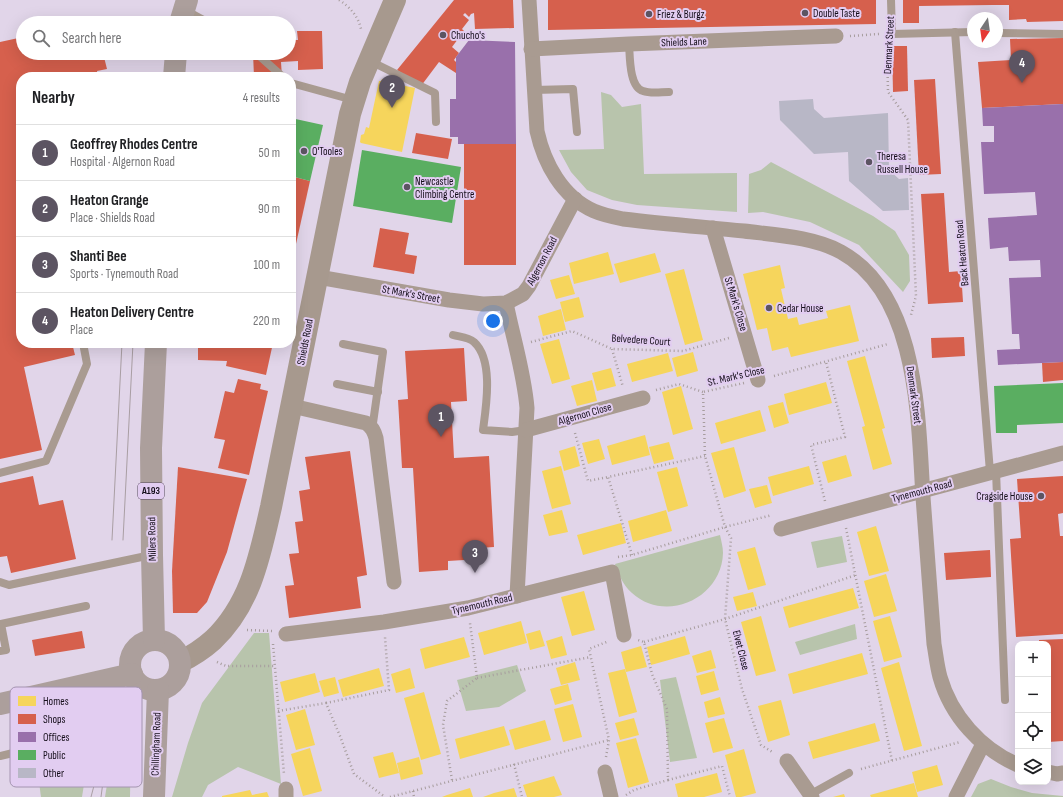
<!DOCTYPE html>
<meta charset="utf-8">
<style>
body{margin:0;font-family:"Sofia Sans Condensed",sans-serif;background:#f2f2f2;color:#202124}
.controls{position:absolute;right:12px;bottom:12px;display:grid;overflow:hidden;border-radius:8px;box-shadow:0 4px 16px #0002}
.controls button{width:36px;height:36px;display:grid;place-items:center;padding:0;border:0;border-bottom:1px solid #e0e0e0;background:#fff;color:#202124;font:20px sans-serif}
.compass{position:absolute;left:967px;top:12px;width:36px;height:36px;border-radius:50%;background:#fff;box-shadow:0 4px 16px #0002;rotate:193deg}
.you{position:absolute;left:493px;top:321px;width:14px;height:14px;margin:-10px;border:3px solid #fff;border-radius:50%;background:#1a73e8;box-shadow:0 0 0 6px #1a73e833}
.badge{display:grid;place-items:center;width:26px;height:26px;border-radius:50%;background:#5c5462;color:#fff;font-size:13px;font-weight:700}
.pin{position:absolute;translate:-50% -33px;filter:drop-shadow(0 1px 2px #0008)}
.pin::after{content:'';position:absolute;top:21px;width:14px;height:12px;background:inherit;clip-path:polygon(0 0,100% 0,50% 100%)}
.list{margin:0;padding:0;list-style:none}
h2{display:flex;justify-content:space-between;align-items:center;height:52px;margin:0;padding:0 16px;font-size:17px}
h2 small{font-size:13px;font-weight:400;color:#757577}
.list li{display:grid;grid-template-columns:26px 1fr auto;gap:12px;align-items:center;box-sizing:border-box;height:56px;padding:0 16px;border-top:1px solid #e0e0e0}
.list b{display:block;font-size:15px;white-space:nowrap}
.list p{margin:0;font-size:13px;white-space:nowrap;color:#757577}
.list em{font-size:13px;font-style:normal;color:#757577}
.icon{flex:none;width:22px;height:22px;fill:none;stroke:currentColor;stroke-width:2;stroke-linecap:round;stroke-linejoin:round}
.map{position:relative;flex:none;width:1063px;height:797px;overflow:hidden}
.search{position:absolute;background:#fff;box-shadow:0 4px 16px #0002;left:16px;top:16px;width:280px;height:44px;display:flex;align-items:center;gap:10px;box-sizing:border-box;padding:0 14px;border-radius:22px;color:#757577;font-size:15px}
.panel{position:absolute;background:#fff;box-shadow:0 4px 16px #0002;left:16px;top:72px;width:280px;height:276px;border-radius:16px}
.map>svg:first-child{display:block}
.green{fill:#b8c4ac}
.homes{fill:#f6d55c}
.shops{fill:#d6604d}
.offices{fill:#9970ab}
.public{fill:#5aae61}
.building{fill:#b8b7c6}
.lines{fill:none;stroke-linecap:round;stroke-linejoin:round}
.path{stroke:#a79d9e;stroke-width:2.5;stroke-dasharray:1 3;stroke-linecap:butt}
.service{stroke:#a99b91;stroke-width:8}
.minor{stroke:#a99b91;stroke-width:15}
.secondary{stroke:#a7998e;stroke-width:22}
.primary{stroke:#ac9f9c;stroke-width:22}
.tram{stroke:#a99ea3;stroke-width:1}
.poi-dot{fill:#5c5462;stroke:#e2cdf1;stroke-width:1.5}
.labels{text-anchor:middle;dominant-baseline:central;stroke-width:4;stroke-linejoin:round;paint-order:stroke}
.shield{fill:#e2cdf1;stroke:#52475a;stroke-width:1}
.shield-label{font-size:10px;font-weight:bold;fill:#150e1a}
.poi-label{font-size:11px;fill:#150e1a;stroke:#e2cdf1;text-anchor:start}
.street-label{font-size:11px;fill:#150e1a;stroke:#e2cdf1}
.key{fill:#e2cdf1;stroke:#a494b0;stroke-width:1}
.key-label{font-size:11px;fill:#150e1a}
</style>
<div class="map">
<svg width="1063" height="797" viewBox="0 0 1063 797">
<rect width="100%" height="100%" fill="#e1d5e9"/>
<g class="green">
<path d="M601,92L611,95L622,107L641,104L644,174L737,173V212L637,205L612,200L587,190L571,172L559,150L604,149Z"/>
<path d="M771,162L873,216L895,231L909,255L910,281L903,292L859,245L810,222L763,212L748,213L749,174L761,170Z"/>
<path d="M720,535C721,540 723,547 723,553C722,598 666,624 632,593C623,585 619,575 615,564Z"/>
<path d="M842,536L847,562L817,568L811,542Z"/>
<path d="M855,624L857,639L800,655L795,642Z"/>
<path d="M254,633H269L281,784L238,767L208,785L202,797H172L188,743L202,703Z"/>
<path d="M517,665L526,691L499,707L466,711L457,680Z"/>
<path d="M676,677L697,758L670,762L660,680Z"/>
<path d="M73,731L91,740L82,797H41L35,752L41,736Z"/>
<path d="M131,738L130,797H105L114,741Z"/>
<path d="M991,779L1011,787L1032,793L1063,796V797H971L978,784Z"/>
</g>
<g class="homes">
<path d="M382,79L391,81V83L415,88L402,152L361,143L360,142L361,135L364,134L366,127L369,128L379,81H381Z"/>
<path d="M608,252L614,274L574,284L569,263Z"/>
<path d="M655,253L661,272L620,283L614,264Z"/>
<path d="M780,265L785,288L781,289L788,319L797,317L799,325L828,318L826,311L850,305L859,341L791,357L788,347L772,351L767,328L757,330L743,274Z"/>
<path d="M684,269L703,340L685,345L665,274Z"/>
<path d="M569,275L575,294L556,299L550,280Z"/>
<path d="M579,297L584,317L565,322L560,302Z"/>
<path d="M561,309L566,330L543,336L538,316Z"/>
<path d="M559,339L570,379L552,384L540,344Z"/>
<path d="M693,352L698,371L677,377L672,358Z"/>
<path d="M668,353L673,371L632,382L627,364Z"/>
<path d="M865,356L885,428L882,429L892,464L873,470L862,427L865,426L847,361Z"/>
<path d="M611,368L616,386L597,391L592,373Z"/>
<path d="M592,380L597,401L577,406L571,386Z"/>
<path d="M826,382L832,403L789,415L784,394Z"/>
<path d="M681,386L693,429L673,435L662,392Z"/>
<path d="M783,402L789,423L774,428L768,406Z"/>
<path d="M760,410L766,431L721,444L715,423Z"/>
<path d="M645,435L650,455L612,465L607,446Z"/>
<path d="M599,439L605,459L588,464L582,443Z"/>
<path d="M669,442L674,459L654,464L649,447Z"/>
<path d="M575,446L580,466L564,471L559,451Z"/>
<path d="M734,447L746,491L724,498L711,453Z"/>
<path d="M846,455L852,476L828,483L822,462Z"/>
<path d="M561,466L571,504L552,509L542,471Z"/>
<path d="M809,466L814,484L773,496L768,477Z"/>
<path d="M677,467L688,506L668,512L657,472Z"/>
<path d="M767,485L772,503L755,508L749,489Z"/>
<path d="M562,510L568,532L549,536L543,515Z"/>
<path d="M666,510L672,531L633,542L628,521Z"/>
<path d="M621,523L626,543L583,555L577,535Z"/>
<path d="M876,526L889,571L869,576L857,532Z"/>
<path d="M755,547L766,585L748,590L737,552Z"/>
<path d="M886,574L897,611L874,617L864,581Z"/>
<path d="M853,588L859,608L789,628L783,607Z"/>
<path d="M584,591L595,630L572,636L561,597Z"/>
<path d="M753,592L757,606L737,611L733,597Z"/>
<path d="M761,616L776,671L756,676L741,622Z"/>
<path d="M890,616L902,657L884,662L873,621Z"/>
<path d="M521,621L527,643L484,655L478,633Z"/>
<path d="M540,630L545,646L530,650L526,634Z"/>
<path d="M562,636L567,655L551,659L546,641Z"/>
<path d="M685,636L690,654L651,665L647,647Z"/>
<path d="M464,637L470,657L425,669L420,649Z"/>
<path d="M641,646L647,667L626,672L621,652Z"/>
<path d="M711,650L716,668L697,673L692,656Z"/>
<path d="M862,653L868,674L793,694L788,674Z"/>
<path d="M575,662L580,680L561,685L556,668Z"/>
<path d="M899,662L922,746L904,751L881,668Z"/>
<path d="M379,668L384,686L343,697L338,680Z"/>
<path d="M410,668L415,688L396,693L391,674Z"/>
<path d="M625,669L637,712L619,717L608,673Z"/>
<path d="M714,671L719,690L701,695L696,676Z"/>
<path d="M315,673L320,692L285,702L280,682Z"/>
<path d="M335,677L339,693L324,697L319,681Z"/>
<path d="M568,684L572,700L555,705L550,689Z"/>
<path d="M424,692L441,754L421,760L404,698Z"/>
<path d="M720,697L725,714L708,718L704,702Z"/>
<path d="M781,700L790,735L768,742L758,706Z"/>
<path d="M573,704L582,737L563,742L554,709Z"/>
<path d="M305,709L315,745L296,750L286,715Z"/>
<path d="M634,718L639,735L620,740L615,723Z"/>
<path d="M724,718L733,748L713,753L705,723Z"/>
<path d="M545,720L551,740L515,750L509,730Z"/>
<path d="M875,723L880,741L813,759L808,742Z"/>
<path d="M504,726L510,745L460,759L455,739Z"/>
<path d="M636,738L649,782L628,788L616,743Z"/>
<path d="M310,748L322,791L303,796L291,754Z"/>
<path d="M744,749L756,793L741,797H736L725,755Z"/>
<path d="M393,752L399,773L379,778L373,757Z"/>
<path d="M419,757L423,774L401,780L397,763Z"/>
<path d="M937,765L943,785L917,792L912,772Z"/>
<path d="M717,773L722,792L704,797H678L675,784Z"/>
<path d="M554,776L562,795L554,797H527L523,785Z"/>
<path d="M914,783L918,797H871L870,795Z"/>
<path d="M470,788L473,797H442L447,795Z"/>
<path d="M514,788L517,797H483L494,793Z"/>
<path d="M250,790L252,795L267,792L269,797H222V796Z"/>
<path d="M844,794L845,797H833Z"/>
</g>
<g class="shops">
<path d="M454,0H513L514,28L475,29L474,13L471,14L469,17L465,13L463,15L469,20L462,29L464,31L452,47L459,53L454,60L456,62V73L439,62L421,86L397,70Z"/>
<path d="M548,0H876V24L548,30Z"/>
<path d="M903,0H1063V21L1027,22L1026,19L1009,20V5H992L919,6V23H903Z"/>
<path d="M280,20V23H253V21Z"/>
<path d="M297,31H322L323,69L298,70V61L281,62L282,77H254L253,53H289V40H298Z"/>
<path d="M23,37V53H103L107,69L97,71L98,77H21V343H72L75,355L24,367L42,450L0,459V42Z"/>
<path d="M1063,38V104L982,108L978,62L1011,60L1010,39Z"/>
<path d="M892,46H907L908,91L893,92Z"/>
<path d="M935,79L941,174L919,175L914,80Z"/>
<path d="M416,133L452,139L448,159L412,153Z"/>
<rect x="464" y="144" width="52" height="121"/>
<path d="M291,176L310,181L292,262H291Z"/>
<path d="M944,193L949,272L961,271L963,302L928,304L921,194Z"/>
<path d="M380,228L409,233L405,254L417,256L414,274L373,267Z"/>
<path d="M964,337L965,356L932,358L931,338Z"/>
<path d="M190,343H273L266,375L226,366L227,361L198,360V348H190Z"/>
<path d="M464,348L467,401L451,402L454,458L489,456L494,547L479,548L480,559L448,561V570L419,572L413,468H402L398,400L408,399L405,351Z"/>
<path d="M1063,362V380L1043,382L1042,363Z"/>
<path d="M238,379L261,384L260,389L268,391L249,475L218,468L225,440L214,438L225,391L234,393Z"/>
<path d="M350,451L367,575L357,577L361,608L289,618L285,586L294,585L289,554L299,553L295,522L303,521L299,491L310,489L305,457Z"/>
<path d="M178,467L247,479L227,552L207,602L197,613H173L172,571Z"/>
<path d="M33,476L39,505L63,500L76,559L11,573L7,556L0,557V483Z"/>
<path d="M1063,476V513L1058,514L1060,536H1063V634L1016,637L1010,539L1021,538L1017,479Z"/>
<path d="M990,550L991,577L946,580L944,553Z"/>
<path d="M82,631L85,648L35,656L32,640Z"/>
<path d="M1063,639V741L1048,742V644H1039V640Z"/>
</g>
<g class="offices">
<path d="M469,40L515,42L516,144H458V137H450V99H456V57Z"/>
<path d="M1063,104V362L998,365L997,350L1020,349L1019,334H1012L1009,278L1041,277L1040,260L1009,261L1008,247L990,249L988,218L1037,215L1035,192L984,194L981,142H994V126H983L982,108Z"/>
</g>
<g class="public">
<path d="M291,118L323,125L310,181L291,176Z"/>
<path d="M362,150L461,167L452,223L353,206Z"/>
<path d="M1063,383V423L1017,425V433H996L994,386Z"/>
</g>
<path class="building" d="M813,99L814,109L824,118L888,113L889,170L899,179L908,178L909,210L883,211L849,181L848,152L814,154L780,120L779,101Z"/>
<g class="lines">
<g class="path">
<path d="M339,0C350,7 358,16 361,29"/>
<path d="M850,36L879,34"/>
<path d="M887,45L888,92L908,120L916,296L911,315"/>
<path d="M531,342L572,331L612,349L683,351L729,338"/>
<path d="M612,349L623,387"/>
<path d="M774,376L888,344"/>
<path d="M744,383L703,392L705,456L725,527L731,538L725,619L742,689L761,745L774,753"/>
<path d="M656,390L679,384L703,392"/>
<path d="M575,433L588,481L608,477"/>
<path d="M825,501L811,445L845,437L826,362"/>
<path d="M846,528L892,761"/>
<path d="M632,555L608,477L705,456"/>
<path d="M618,557L632,555L725,527L772,515"/>
<path d="M247,630L272,631"/>
<path d="M644,642L725,619L856,575"/>
<path d="M273,644L284,774"/>
<path d="M217,662L226,666H275"/>
<path d="M477,678L591,657"/>
<path d="M326,703L389,690L385,637"/>
<path d="M278,711L326,703L340,736L354,774L385,797"/>
<path d="M606,757L609,740L589,649L609,641"/>
<path d="M514,764L522,797"/>
<path d="M861,769L960,742"/>
<path d="M452,780L443,725L447,701L477,678L470,623"/>
<path d="M668,780L722,766L730,797"/>
<path d="M413,791L414,797"/>
<path d="M626,795L634,790L668,780L667,709L652,674L644,642L638,640"/>
<path d="M390,797L609,740"/>
</g>
<g class="service">
<path d="M891,0L892,34L973,32"/>
<path d="M185,10L209,23"/>
<path d="M955,32L990,472"/>
<path d="M997,33L1063,34"/>
<path d="M629,44C630,56 629,87 643,91C651,94 661,92 669,92"/>
<path d="M256,53L283,77"/>
<path d="M370,61L435,93L436,122"/>
<path d="M291,83L353,100"/>
<path d="M534,90L573,89L577,132"/>
<path d="M453,335C460,337 468,337 474,342C494,360 486,407 483,430L512,432L526,430"/>
<path d="M343,344L383,352L373,423L371,427"/>
<path d="M337,384L378,392"/>
<path d="M996,471L1005,700"/>
<path d="M0,473L46,461L87,364L83,343"/>
<path d="M0,582L9,585L151,555"/>
<path d="M0,651L6,650L1,624L86,606"/>
<path d="M0,756L21,751L27,738L18,701"/>
<path d="M811,794L849,773"/>
</g>
<g class="minor">
<path d="M529,0L537,131C544,163 562,197 594,211C603,215 613,217 623,219C664,224 704,227 744,231C775,235 814,237 841,252C919,295 918,419 923,497C927,546 930,595 934,644C936,655 937,666 940,677C951,716 981,749 1018,765"/>
<path d="M531,49L629,44L836,36"/>
<path d="M713,228L758,380"/>
<path d="M318,277L449,300L483,304L506,303L523,294L529,286L575,199"/>
<path d="M506,303C513,338 524,372 527,408L517,596"/>
<path d="M292,406L366,423C372,427 374,431 376,438L394,582"/>
<path d="M526,430L643,398"/>
<path d="M781,529L1063,453"/>
<path d="M286,634L384,622L468,608L612,572L624,635"/>
<path d="M787,761L812,797"/>
<path d="M605,772L611,797"/>
<path d="M1048,772L1057,774L1063,773"/>
<path d="M286,789V797"/>
<path d="M956,797L983,744"/>
</g>
<path class="secondary" d="M180,662C192,656 203,649 213,640C251,604 260,555 271,507L350,114L360,82L395,0"/>
<g class="primary">
<path d="M180,23L187,0"/>
<path d="M174,77L176,53"/>
<circle cx="155" cy="665" r="25"/>
<path d="M154,640L152,555L151,448L156,343"/>
<path d="M0,704L132,674"/>
<path d="M154,797L158,690"/>
</g>
<g class="tram">
<path d="M147,77V75"/>
<path d="M112,540L122,343"/>
<path d="M123,540L133,343"/>
<path d="M91,797L96,778L102,735"/>
<path d="M101,797L109,737"/>
</g>
</g>
<g class="poi-dot">
<circle cx="805" cy="13" r="4"/>
<circle cx="649" cy="14" r="4"/>
<circle cx="443" cy="35" r="4"/>
<circle cx="304" cy="151" r="4"/>
<circle cx="869" cy="162" r="4"/>
<circle cx="407" cy="187" r="4"/>
<circle cx="769" cy="308" r="4"/>
<circle cx="1041" cy="496" r="4"/>
</g>
<g class="labels">
<rect class="shield" x="138" y="483" width="26" height="16" rx="3"/>
<g class="shield-label">
<text x="151" y="491">A193</text>
</g>
<g class="poi-label">
<text x="813" y="13">Double Taste</text>
<text x="657" y="14">Friez &amp; Burgz</text>
<text x="451" y="35">Chucho's</text>
<text x="312" y="151">O'Tooles</text>
<text x="877" y="156">Theresa<tspan x="877" dy="13">Russell House</tspan></text>
<text x="415" y="181">Newcastle<tspan x="415" dy="13">Climbing Centre</tspan></text>
<text x="777" y="308">Cedar House</text>
<text x="1033" y="496" text-anchor="end">Cragside House</text>
</g>
<g class="street-label">
<text transform="translate(684 42) rotate(-2)">Shields Lane</text>
<text transform="translate(889 45) rotate(-87)">Denmark Street</text>
<text transform="translate(962 253) rotate(-95)">Back Heaton Road</text>
<text transform="translate(542 261) rotate(-62)">Algernon Road</text>
<text transform="translate(411 294) rotate(10)">St Mark's Street</text>
<text transform="translate(736 304) rotate(73)">St Mark's Close</text>
<text transform="translate(641 340) rotate(4)">Belvedere Court</text>
<text transform="translate(305 342) rotate(-79)">Shields Road</text>
<text transform="translate(736 376) rotate(-13)">St. Mark's Close</text>
<text transform="translate(914 395) rotate(82)">Denmark Street</text>
<text transform="translate(585 414) rotate(-16)">Algernon Close</text>
<text transform="translate(922 491) rotate(-15)">Tynemouth Road</text>
<text transform="translate(152 539) rotate(-91)">Millers Road</text>
<text transform="translate(482 604) rotate(-13)">Tynemouth Road</text>
<text transform="translate(741 650) rotate(76)">Elvet Close</text>
<text transform="translate(156 744) rotate(-88)">Chillingham Road</text>
</g>
</g>
<rect x="10" y="687" width="132" height="100" rx="6" class="key"/>
<rect x="18" y="696" width="18" height="10" fill="#f6d55c"/>
<rect x="18" y="714" width="18" height="10" fill="#d6604d"/>
<rect x="18" y="732" width="18" height="10" fill="#9970ab"/>
<rect x="18" y="750" width="18" height="10" fill="#5aae61"/>
<rect x="18" y="768" width="18" height="10" fill="#b8b7c6"/>
<g class="key-label">
<text x="43" y="705">Homes</text>
<text x="43" y="723">Shops</text>
<text x="43" y="741">Offices</text>
<text x="43" y="759">Public</text>
<text x="43" y="777">Other</text>
</g>
</svg>
<div class="controls">
<button>+</button>
<button>−</button>
<button><svg class="icon" aria-label="locate" viewBox="0 0 24 24"><circle cx="12" cy="12" r="6"/><path d="M12 2v4M12 18v4M2 12h4M18 12h4"/></svg></button>
<button><svg class="icon" aria-label="layers" viewBox="0 0 24 24"><path d="M12 4l9 5-9 5-9-5zM3 14l9 5 9-5"/></svg></button>
</div>
<svg class="compass" viewBox="-18 -18 36 36"><path d="M0-13l5 13h-10z" fill="#e53935"/><path d="M0 13l5-13h-10z" fill="#757577"/></svg>
<div class="you"></div>
<div class="pin badge" style="left:441px;top:437px">1</div>
<div class="pin badge" style="left:392px;top:108px">2</div>
<div class="pin badge" style="left:475px;top:573px">3</div>
<div class="pin badge" style="left:1022px;top:83px">4</div>
<div class="search"><svg class="icon" aria-label="search" viewBox="0 0 24 24"><circle cx="10" cy="10" r="6"/><path d="M15 15l6 6"/></svg>Search here</div>
<section class="panel">
<h2>Nearby<small>4 results</small></h2>
<ul class="list">
<li><span class="badge">1</span><div><b>Geoffrey Rhodes Centre</b><p>Hospital · Algernon Road</p></div><em>50 m</em></li>
<li><span class="badge">2</span><div><b>Heaton Grange</b><p>Place · Shields Road</p></div><em>90 m</em></li>
<li><span class="badge">3</span><div><b>Shanti Bee</b><p>Sports · Tynemouth Road</p></div><em>100 m</em></li>
<li><span class="badge">4</span><div><b>Heaton Delivery Centre</b><p>Place</p></div><em>220 m</em></li>
</ul>
</section>
</div>
